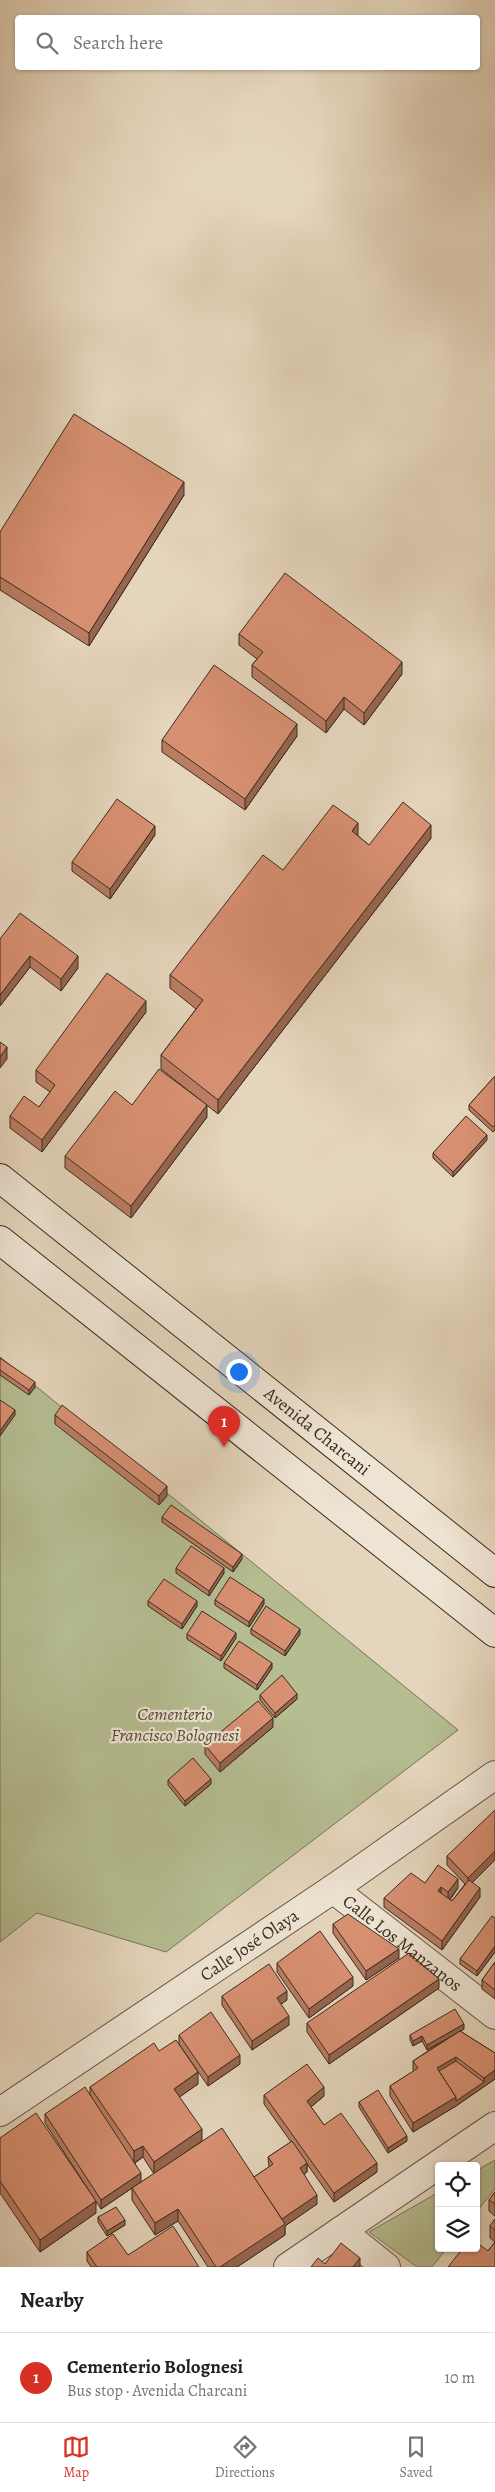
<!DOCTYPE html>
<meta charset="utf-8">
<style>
body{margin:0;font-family:Alegreya,serif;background:#f2f2f2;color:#222}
.controls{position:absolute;right:15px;bottom:15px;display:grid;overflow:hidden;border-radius:5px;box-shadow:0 1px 4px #0004}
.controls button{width:45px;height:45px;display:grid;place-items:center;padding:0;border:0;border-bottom:1px solid #e0e0e0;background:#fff;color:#222;font:25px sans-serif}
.you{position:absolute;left:238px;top:1371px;width:18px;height:18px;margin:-12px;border:4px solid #fff;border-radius:50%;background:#1a73e8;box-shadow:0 0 0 8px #1a73e833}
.badge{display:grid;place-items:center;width:32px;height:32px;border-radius:50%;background:#d93025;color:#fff;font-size:16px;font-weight:700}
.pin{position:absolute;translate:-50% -41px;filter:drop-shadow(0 1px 2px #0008)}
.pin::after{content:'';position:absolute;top:26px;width:18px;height:15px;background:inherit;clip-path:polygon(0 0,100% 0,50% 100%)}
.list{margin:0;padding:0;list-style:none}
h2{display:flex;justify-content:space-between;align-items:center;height:65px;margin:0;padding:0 20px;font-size:21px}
h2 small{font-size:16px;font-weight:400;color:#767676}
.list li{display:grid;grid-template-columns:32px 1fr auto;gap:15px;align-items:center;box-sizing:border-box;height:90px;padding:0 20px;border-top:1px solid #e0e0e0}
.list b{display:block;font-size:19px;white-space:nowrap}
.list p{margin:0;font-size:16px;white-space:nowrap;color:#767676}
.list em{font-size:16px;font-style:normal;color:#767676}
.icon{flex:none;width:28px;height:28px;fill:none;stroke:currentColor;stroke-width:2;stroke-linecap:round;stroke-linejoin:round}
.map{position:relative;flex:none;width:495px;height:2267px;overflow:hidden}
.search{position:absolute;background:#fff;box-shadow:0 1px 4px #0004;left:15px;right:15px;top:15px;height:55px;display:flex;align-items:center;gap:12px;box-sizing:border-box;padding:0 18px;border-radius:5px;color:#767676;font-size:19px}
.sheet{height:155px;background:#fff}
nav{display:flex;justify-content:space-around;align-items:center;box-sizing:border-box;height:70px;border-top:1px solid #e0e0e0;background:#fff;font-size:14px;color:#767676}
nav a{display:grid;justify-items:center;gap:2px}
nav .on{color:#d93025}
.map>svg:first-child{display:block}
.green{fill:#b5bd91;stroke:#787558}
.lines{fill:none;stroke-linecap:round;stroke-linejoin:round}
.minor-casing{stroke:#655746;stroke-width:30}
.secondary-casing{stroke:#3a2d1f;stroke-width:30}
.minor{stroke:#eee4d3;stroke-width:28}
.secondary{stroke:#eee4d3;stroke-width:28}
.wall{fill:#ba7c62;stroke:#3a2d1f}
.shaded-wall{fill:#976550;stroke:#3a2d1f}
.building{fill:#d89072;stroke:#3a2d1f}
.labels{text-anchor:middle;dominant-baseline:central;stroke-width:4.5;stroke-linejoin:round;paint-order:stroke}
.street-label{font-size:18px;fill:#3a2d1f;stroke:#eee4d3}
.park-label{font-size:18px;font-style:italic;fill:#534a36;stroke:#eee4d3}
</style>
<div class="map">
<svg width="495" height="2267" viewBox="0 0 495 2267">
<rect width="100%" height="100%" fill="#e5d5bc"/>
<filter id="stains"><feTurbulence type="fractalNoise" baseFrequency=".004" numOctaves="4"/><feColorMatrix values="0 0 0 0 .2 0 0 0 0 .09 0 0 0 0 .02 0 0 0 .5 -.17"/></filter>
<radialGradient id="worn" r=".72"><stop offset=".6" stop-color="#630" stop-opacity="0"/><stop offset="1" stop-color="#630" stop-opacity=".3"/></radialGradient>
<g class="green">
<path d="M0,1357L458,1730L166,1952L37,1913L0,1942Z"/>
<path d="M495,2160V2189L476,2212V2171Z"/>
<path d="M439,2192V2248H447L432,2267H417L369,2232Z"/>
</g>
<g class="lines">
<defs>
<g id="minor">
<path id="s1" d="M333,1889L495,2015"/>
<path id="s2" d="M0,2112L333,1889L495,1775"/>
<path d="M341,2231L386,2267"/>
<path d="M288,2267L495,2126"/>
</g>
<g id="secondary">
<path id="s3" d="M0,1178L495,1573"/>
<path d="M0,1240L495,1633"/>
</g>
</defs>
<use href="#minor" class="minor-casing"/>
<use href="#secondary" class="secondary-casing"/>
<use href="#minor" class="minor"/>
<use href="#secondary" class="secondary"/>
</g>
<g class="wall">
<path d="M184,495L89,646L0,590V532Z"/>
<path d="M239,634L402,674L364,725L344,709L326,733L252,677V665L257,659L239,645Z"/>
<path d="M297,736L245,810L162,752V740Z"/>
<path d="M155,835L110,899L72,871V862Z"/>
<path d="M358,836L369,845L431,838L218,1114L161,1069V1055L196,1009L170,988V975L283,870Z"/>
<path d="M0,939L78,968L61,991L30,967L0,1006Z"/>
<path d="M146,1012L42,1152L10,1128V1116L39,1107L50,1092L36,1082V1070Z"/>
<path d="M495,1076V1130L493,1132L469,1110V1105Z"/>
<path d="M132,1105L207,1117L131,1218L65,1168V1156Z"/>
<path d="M487,1140L453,1177L433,1158V1153Z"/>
<path d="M0,1358L35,1387L29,1395L0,1375Z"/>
<path d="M55,1415L167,1496L159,1505L55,1424Z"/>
<path d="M162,1517L242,1559L233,1572L162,1522Z"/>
<path d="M176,1568L224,1573L209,1596L176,1573Z"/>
<path d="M215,1600L264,1604L249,1627L215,1605Z"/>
<path d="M148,1601L197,1606L182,1629L148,1606Z"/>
<path d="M251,1629L300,1634L285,1656L251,1634Z"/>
<path d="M187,1634L236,1638L221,1661L187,1639Z"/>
<path d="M224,1663L272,1668L257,1690L224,1668Z"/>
<path d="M260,1695L297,1699L275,1718L260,1700Z"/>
<path d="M273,1727L220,1772L205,1754V1745Z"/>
<path d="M168,1780L211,1784L185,1806L168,1785Z"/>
<path d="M447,1856L472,1882L480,1897L442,1950L384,1907V1898L425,1883L458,1888L450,1900L452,1901L465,1884L447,1865Z"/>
<path d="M495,1918V1952L477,1976L460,1964V1959Z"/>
<path d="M333,1924L399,1958L366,1980L333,1933Z"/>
<path d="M495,1962V1999L482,1989V1980Z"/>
<path d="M277,1963L353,1986L309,2018L277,1972Z"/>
<path d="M439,1988L329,2064L307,2032V2023Z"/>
<path d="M222,1996L287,2000L281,2004L289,2025L252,2050L222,2005Z"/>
<path d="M464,2029L460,2031L495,2053V2079L456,2106L413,2132L390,2096V2086L414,2071L413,2070V2061L449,2037L427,2050L422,2041L413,2046L410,2040V2035Z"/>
<path d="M179,2035L240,2064L208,2086L179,2044Z"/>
<path d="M159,2051L198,2084L179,2097L202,2141L166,2166L254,2177L269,2167L268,2157L291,2142L264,2104V2095L324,2096L311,2107L324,2125L377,2172L334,2202L307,2164V2172L304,2174L317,2204L285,2226V2235L237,2267H208L178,2221L155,2235L132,2200V2188L154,2174L143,2157L135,2163L141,2182L101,2209L45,2123V2114L90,2095V2087Z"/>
<path d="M359,2102L407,2141L388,2153L359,2107Z"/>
<path d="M0,2138L96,2213L40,2252L0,2193Z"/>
<path d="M495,2192V2216L489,2211V2200Z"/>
<path d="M98,2217L125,2225L107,2236L98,2222Z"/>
<path d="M495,2219V2267L488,2251L495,2242L490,2238V2226Z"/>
<path d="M87,2252L128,2255L199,2267H91L87,2261Z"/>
</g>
<g class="shaded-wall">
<path d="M184,482V495L89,646V633Z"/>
<path d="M402,662V674L364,725V713Z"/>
<path d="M344,697V709L326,733V721Z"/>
<path d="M297,724V736L245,810V799Z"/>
<path d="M358,823V837L352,831Z"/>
<path d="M431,825V838L218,1114V1100Z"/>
<path d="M155,826V835L110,899V889Z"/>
<path d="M30,956V967L0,1006V995Z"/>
<path d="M78,956V968L61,991V979Z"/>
<path d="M146,1001V1012L42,1152V1140Z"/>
<path d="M7,1047V1059L0,1068V1057Z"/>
<path d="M207,1105V1117L131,1218V1206Z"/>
<path d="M487,1135V1140L453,1177V1172Z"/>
<path d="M35,1382V1387L29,1395V1390Z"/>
<path d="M15,1410V1415L0,1436V1431Z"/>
<path d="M167,1486V1496L159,1505V1496Z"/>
<path d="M242,1554V1559L233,1572V1567Z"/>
<path d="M224,1568V1573L209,1596V1591Z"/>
<path d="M264,1599V1604L249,1627V1622Z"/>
<path d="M197,1601V1606L182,1629V1624Z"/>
<path d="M300,1629V1634L285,1656V1651Z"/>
<path d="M236,1633V1638L221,1661V1656Z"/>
<path d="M272,1663V1668L257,1690V1685Z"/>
<path d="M297,1694V1699L275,1718V1713Z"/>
<path d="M273,1718V1727L220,1772V1763Z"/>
<path d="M211,1779V1784L185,1806V1801Z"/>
<path d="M495,1851V1860L468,1887V1878Z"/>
<path d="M458,1879V1888L448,1901V1892Z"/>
<path d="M441,1887V1896L438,1891Z"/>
<path d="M480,1888V1897L442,1950V1941Z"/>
<path d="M495,1946V1952L477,1976V1971Z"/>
<path d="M399,1949V1958L366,1980V1971Z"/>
<path d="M353,1977V1986L309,2018V2009Z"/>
<path d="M439,1979V1988L329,2064V2055Z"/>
<path d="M287,1991V2000L277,2007V1998Z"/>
<path d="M289,2016V2025L252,2050V2041Z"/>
<path d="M464,2024V2029L427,2050V2045Z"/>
<path d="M422,2036V2041L413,2046V2041Z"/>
<path d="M240,2055V2064L208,2086V2077Z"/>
<path d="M456,2057V2066L439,2075L437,2068Z"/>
<path d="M495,2070V2079L456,2106L413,2132V2123L456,2097L484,2082V2078Z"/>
<path d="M198,2072V2084L174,2101V2089Z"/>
<path d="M324,2087V2096L307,2110V2101Z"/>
<path d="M202,2129V2141L154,2174V2162Z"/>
<path d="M407,2136V2141L388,2153V2148Z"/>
<path d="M143,2146V2157L134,2163V2151Z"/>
<path d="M307,2163V2172L300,2177V2168Z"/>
<path d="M377,2163V2172L334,2202V2193Z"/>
<path d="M141,2173V2182L101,2209V2200Z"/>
<path d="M317,2195V2204L285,2226V2235L237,2267H220L280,2220Z"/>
<path d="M96,2201V2213L40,2252V2240Z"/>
<path d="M178,2209V2221L155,2235V2223Z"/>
<path d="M125,2220V2225L107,2236V2231Z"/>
<path d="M360,2258V2267H353Z"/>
</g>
<g class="building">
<path d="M74,414L184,482L89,633L0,577V532Z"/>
<path d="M285,573L402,662L364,713L344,697L326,721L252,665L263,652L239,634Z"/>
<path d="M214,665L297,724L245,799L162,740Z"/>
<path d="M117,799L155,826L110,889L72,862Z"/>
<path d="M403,802L431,825L218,1100L161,1055L203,1000L170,975L263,855L283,870L333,805L358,823L352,831L369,845Z"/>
<path d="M20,913L78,956L61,979L30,956L0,995V939Z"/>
<path d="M107,973L146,1001L42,1140L10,1116L24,1096L39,1107L55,1085L36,1070Z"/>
<path d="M0,1042L7,1047L0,1057Z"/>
<path d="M159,1069L207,1105L131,1206L65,1156L115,1091L132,1105Z"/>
<path d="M495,1076V1125L493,1127L469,1105Z"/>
<path d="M466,1116L487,1135L453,1172L433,1153Z"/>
<path d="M0,1358L35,1382L29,1390L0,1370Z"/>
<path d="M0,1400L15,1410L0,1431Z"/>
<path d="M62,1405L167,1486L159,1496L55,1415Z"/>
<path d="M171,1505L242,1554L233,1567L162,1517Z"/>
<path d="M191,1546L224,1568L209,1591L176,1568Z"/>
<path d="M230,1577L264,1599L249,1622L215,1600Z"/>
<path d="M164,1579L197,1601L182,1624L148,1601Z"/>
<path d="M266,1606L300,1629L285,1651L251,1629Z"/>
<path d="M202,1611L236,1633L221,1656L187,1634Z"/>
<path d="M239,1641L272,1663L257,1685L224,1663Z"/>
<path d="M282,1675L297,1694L275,1713L260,1695Z"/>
<path d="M258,1701L273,1718L220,1763L205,1745Z"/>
<path d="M193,1758L211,1779L185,1801L168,1780Z"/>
<path d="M495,1810V1851L468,1878L447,1856Z"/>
<path d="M438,1865L458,1879L448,1892L441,1887L438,1891L452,1901L469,1880L480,1888L442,1941L384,1898L411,1873L425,1883Z"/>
<path d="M348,1914L399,1949L366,1971L333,1924Z"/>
<path d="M492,1916L495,1918V1946L477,1971L460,1959Z"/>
<path d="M320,1931L353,1977L309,2009L277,1963Z"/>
<path d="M409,1953L439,1979L329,2055L307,2023Z"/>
<path d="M495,1962V1990L482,1980Z"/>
<path d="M269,1964L287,1991L277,1998L289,2016L252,2041L222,1996Z"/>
<path d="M455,2009L464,2024L427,2045L422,2036L413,2041L410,2035Z"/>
<path d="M211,2012L240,2055L208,2077L179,2035Z"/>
<path d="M460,2031L495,2053V2070L484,2078L456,2057L437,2068L456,2097L413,2123L390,2086L418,2068L413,2061Z"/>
<path d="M176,2040L198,2072L174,2089L202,2129L154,2162L143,2146L134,2151L90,2087L154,2043L159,2051Z"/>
<path d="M456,2061L484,2082L456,2101V2097L439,2071Z"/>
<path d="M307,2064L324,2087L307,2101L324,2125L341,2113L377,2163L334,2193L264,2095Z"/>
<path d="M85,2087L141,2173L101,2200L45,2114Z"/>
<path d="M378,2090L407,2136L388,2148L359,2102Z"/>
<path d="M36,2113L96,2201L40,2240L0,2181V2138Z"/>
<path d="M222,2128L285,2224L220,2267H216L178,2209L155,2223L132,2188Z"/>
<path d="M292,2141L307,2163L300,2168L317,2195L282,2219L254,2177L273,2164L268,2157Z"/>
<path d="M495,2192V2204L489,2200Z"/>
<path d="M116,2207L125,2220L107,2231L98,2217Z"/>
<path d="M495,2219V2230L490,2226Z"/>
<path d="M173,2226L199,2267H97L87,2252L113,2234L128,2255Z"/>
<path d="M476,2242L488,2251L495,2242V2267H448L463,2248H476Z"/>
<path d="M341,2243L360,2258L353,2267H311L318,2258L325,2264Z"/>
</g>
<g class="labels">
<g class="street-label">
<text stroke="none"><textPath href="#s3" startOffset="406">Avenida Charcani</textPath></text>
<text stroke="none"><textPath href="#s1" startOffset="88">Calle Los Manzanos</textPath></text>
<text stroke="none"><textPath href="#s2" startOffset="300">Calle José Olaya</textPath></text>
</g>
<g class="park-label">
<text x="175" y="1714">Cementerio<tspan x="175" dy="21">Francisco Bolognesi</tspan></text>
</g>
</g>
<rect width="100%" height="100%" filter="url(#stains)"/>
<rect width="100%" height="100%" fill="url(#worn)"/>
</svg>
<div class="controls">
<button><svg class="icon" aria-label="locate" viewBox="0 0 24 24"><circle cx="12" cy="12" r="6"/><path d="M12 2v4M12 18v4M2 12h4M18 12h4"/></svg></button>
<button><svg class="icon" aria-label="layers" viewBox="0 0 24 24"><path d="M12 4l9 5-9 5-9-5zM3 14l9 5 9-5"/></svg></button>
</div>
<div class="you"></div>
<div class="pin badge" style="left:224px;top:1447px">1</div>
<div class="search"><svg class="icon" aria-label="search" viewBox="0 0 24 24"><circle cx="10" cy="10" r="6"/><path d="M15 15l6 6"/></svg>Search here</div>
</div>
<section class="sheet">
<h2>Nearby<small></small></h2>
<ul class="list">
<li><span class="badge">1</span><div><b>Cementerio Bolognesi</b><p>Bus stop · Avenida Charcani</p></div><em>10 m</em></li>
</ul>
</section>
<nav>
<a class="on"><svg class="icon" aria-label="map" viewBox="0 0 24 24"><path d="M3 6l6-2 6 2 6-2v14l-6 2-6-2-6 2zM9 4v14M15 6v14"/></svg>Map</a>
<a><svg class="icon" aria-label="directions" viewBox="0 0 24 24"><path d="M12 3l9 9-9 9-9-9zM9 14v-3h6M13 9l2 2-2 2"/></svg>Directions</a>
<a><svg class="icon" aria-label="saved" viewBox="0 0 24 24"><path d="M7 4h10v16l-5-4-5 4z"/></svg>Saved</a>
</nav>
